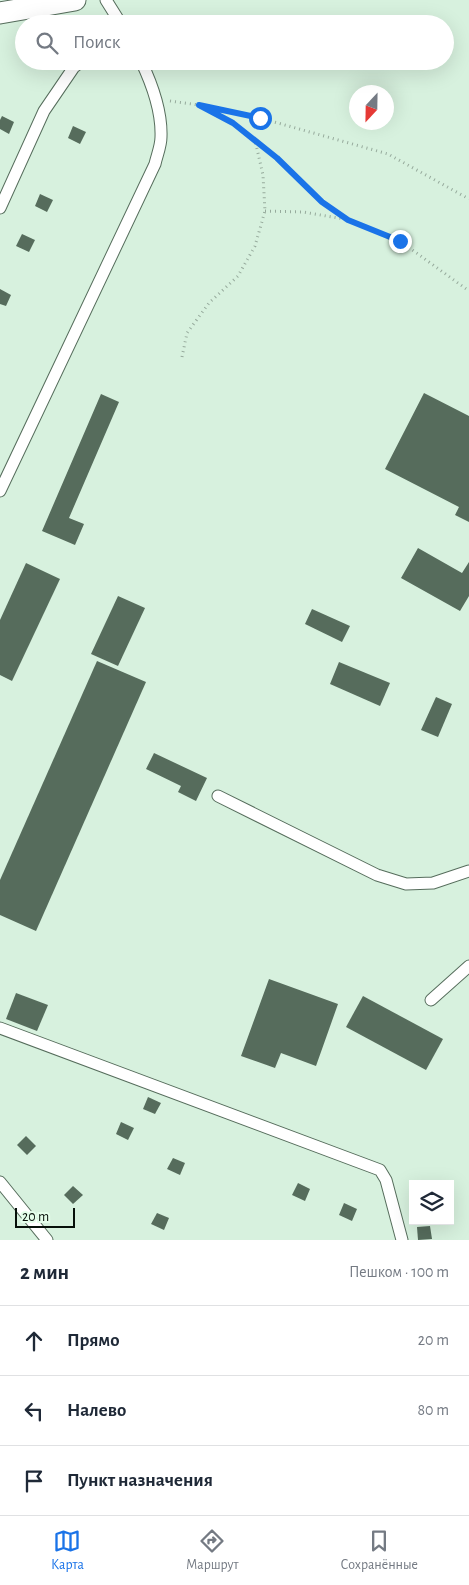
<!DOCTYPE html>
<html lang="ru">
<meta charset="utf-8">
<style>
body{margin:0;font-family:"Alegreya Sans",sans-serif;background:#f2f2f3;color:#1f2937}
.controls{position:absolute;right:15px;bottom:15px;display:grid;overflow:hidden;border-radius:0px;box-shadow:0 5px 20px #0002}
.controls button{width:45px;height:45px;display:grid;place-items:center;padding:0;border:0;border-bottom:1px solid #e0e1e3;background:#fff;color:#1f2937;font:25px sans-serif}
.compass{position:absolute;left:349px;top:85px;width:45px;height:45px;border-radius:50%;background:#fff;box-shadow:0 5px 20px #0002;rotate:202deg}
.scale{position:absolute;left:15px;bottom:12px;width:60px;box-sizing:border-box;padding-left:5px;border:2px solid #07100a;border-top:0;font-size:14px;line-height:18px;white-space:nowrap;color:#07100a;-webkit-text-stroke:4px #e5feeb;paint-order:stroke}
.stop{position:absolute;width:15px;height:15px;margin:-11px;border:4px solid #1a73e8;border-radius:50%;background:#fff}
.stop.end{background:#1a73e8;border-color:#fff;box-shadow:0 1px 5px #0008}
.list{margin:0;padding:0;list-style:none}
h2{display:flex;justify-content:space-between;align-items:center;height:65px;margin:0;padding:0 20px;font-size:21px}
h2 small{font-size:16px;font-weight:400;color:#747a83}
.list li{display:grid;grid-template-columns:32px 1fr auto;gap:15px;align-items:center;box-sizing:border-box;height:70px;padding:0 20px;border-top:1px solid #e0e1e3}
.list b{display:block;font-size:19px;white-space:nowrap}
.list em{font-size:16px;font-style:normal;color:#747a83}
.icon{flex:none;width:28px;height:28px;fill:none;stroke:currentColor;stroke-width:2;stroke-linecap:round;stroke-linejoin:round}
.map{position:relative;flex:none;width:469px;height:1240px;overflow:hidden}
.search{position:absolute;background:#fff;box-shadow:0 5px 20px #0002;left:15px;right:15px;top:15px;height:55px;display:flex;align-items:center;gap:12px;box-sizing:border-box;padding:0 18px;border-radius:28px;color:#747a83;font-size:19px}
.sheet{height:275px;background:#fff}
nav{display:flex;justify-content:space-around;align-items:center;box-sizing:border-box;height:70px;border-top:1px solid #e0e1e3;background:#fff;font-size:14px;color:#747a83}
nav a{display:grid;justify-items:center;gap:2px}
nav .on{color:#1a73e8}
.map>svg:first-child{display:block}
.building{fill:#566c5c}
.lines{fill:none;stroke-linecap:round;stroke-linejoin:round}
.service-casing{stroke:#566d5c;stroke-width:13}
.minor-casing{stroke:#566d5c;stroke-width:23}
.path{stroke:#96aa9c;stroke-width:3;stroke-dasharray:1 4;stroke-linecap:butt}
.service{stroke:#fff;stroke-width:11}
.minor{stroke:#fff;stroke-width:21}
.route{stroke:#1a73e8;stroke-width:6}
</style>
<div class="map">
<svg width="469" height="1240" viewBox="0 0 469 1240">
<rect width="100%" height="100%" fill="#d7f1de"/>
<g class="building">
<path d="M2,116L14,122L9,134L0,129V120Z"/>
<path d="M73,126L86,132L80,144L68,138Z"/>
<path d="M40,194L53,200L47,212L35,206Z"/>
<path d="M22,234L35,240L29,252L16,246Z"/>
<path d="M0,289L11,295L6,306L0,304Z"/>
<path d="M424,393L469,416V522L455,515L459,507L385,469Z"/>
<path d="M101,394L119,402L69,518L84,524L75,545L42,531Z"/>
<path d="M418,548L462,573L469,562V596L460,611L401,578Z"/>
<path d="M26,563L60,579L12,681L0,675V620Z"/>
<path d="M118,596L145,608L118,666L91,654Z"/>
<path d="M312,609L350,626L342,642L305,624Z"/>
<path d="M97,661L146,682L36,931L0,915V880Z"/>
<path d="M339,662L390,683L380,706L330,684Z"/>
<path d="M436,697L452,704L438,737L421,730Z"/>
<path d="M154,753L207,778L196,801L178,792L181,786L146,769Z"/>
<path d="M269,979L338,1004L316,1066L281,1053L275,1068L241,1056Z"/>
<path d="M16,993L48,1005L37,1031L6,1019Z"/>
<path d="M363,996L443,1039L426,1070L346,1027Z"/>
<path d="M148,1097L161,1103L155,1114L143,1109Z"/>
<path d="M121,1122L134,1128L128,1140L116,1134Z"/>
<path d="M26,1136L36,1146L27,1155L17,1145Z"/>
<path d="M173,1158L185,1163L180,1175L167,1169Z"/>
<path d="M298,1183L310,1189L305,1201L292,1195Z"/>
<path d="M73,1186L83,1195L73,1204L64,1195Z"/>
<path d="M344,1203L357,1209L352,1221L339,1215Z"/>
<path d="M157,1213L169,1218L164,1230L151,1224Z"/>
<path d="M430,1226L432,1239L418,1240L417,1227Z"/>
</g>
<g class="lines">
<defs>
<g id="service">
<path d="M106,0L121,24"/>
<path d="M0,208L44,111L74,67L82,61"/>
<path d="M0,491L155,164C157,155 161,146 161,137C162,111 152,84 141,61"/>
<path d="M218,796L377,875L406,884L433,883L469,871"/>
<path d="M431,1000L469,966"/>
<path d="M0,1028L380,1170L386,1180L402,1240"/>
<path d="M0,1182L47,1240"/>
</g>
<path id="minor" d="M0,13L75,0"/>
</defs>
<use href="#service" class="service-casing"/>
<use href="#minor" class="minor-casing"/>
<g class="path">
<path d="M170,101L199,105L233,123L277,158L322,201L348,220L400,241L469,291"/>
<path d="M202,105L260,118L388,154L469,199"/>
<path d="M265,211L303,212L344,219"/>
<path d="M182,357L187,333L209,303L238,276L255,246L265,211L263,175L255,140"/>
</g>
<use href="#service" class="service"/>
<use href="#minor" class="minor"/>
</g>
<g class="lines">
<path class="route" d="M260,118L199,105L233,123L277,158L322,202L348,220L400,241"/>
</g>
</svg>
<div class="controls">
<button><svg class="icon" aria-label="layers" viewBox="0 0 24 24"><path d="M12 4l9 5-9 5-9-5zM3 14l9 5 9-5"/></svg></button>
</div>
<svg class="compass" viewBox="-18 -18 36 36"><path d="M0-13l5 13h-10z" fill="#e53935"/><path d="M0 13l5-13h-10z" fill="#747a83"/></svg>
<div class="scale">20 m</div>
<div class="stop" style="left:260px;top:118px"></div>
<div class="stop end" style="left:400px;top:241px"></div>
<div class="search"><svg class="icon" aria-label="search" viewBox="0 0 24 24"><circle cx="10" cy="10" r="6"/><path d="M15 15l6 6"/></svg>Поиск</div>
</div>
<section class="sheet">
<h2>2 мин<small>Пешком · 100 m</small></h2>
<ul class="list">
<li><svg class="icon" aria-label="ahead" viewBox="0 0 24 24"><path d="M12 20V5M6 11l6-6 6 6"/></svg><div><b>Прямо</b></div><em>20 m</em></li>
<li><svg class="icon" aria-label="left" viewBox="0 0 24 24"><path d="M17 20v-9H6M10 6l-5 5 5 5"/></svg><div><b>Налево</b></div><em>80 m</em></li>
<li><svg class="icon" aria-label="arrive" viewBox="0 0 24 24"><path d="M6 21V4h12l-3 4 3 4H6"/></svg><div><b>Пункт назначения</b></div></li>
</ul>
</section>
<nav>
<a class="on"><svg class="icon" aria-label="map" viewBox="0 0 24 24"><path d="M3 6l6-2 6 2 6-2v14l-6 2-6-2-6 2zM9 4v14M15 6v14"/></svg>Карта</a>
<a><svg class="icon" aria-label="directions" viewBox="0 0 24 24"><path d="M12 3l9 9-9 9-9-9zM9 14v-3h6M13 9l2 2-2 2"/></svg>Маршрут</a>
<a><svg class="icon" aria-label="saved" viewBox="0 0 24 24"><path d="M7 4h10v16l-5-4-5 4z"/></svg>Сохранённые</a>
</nav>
